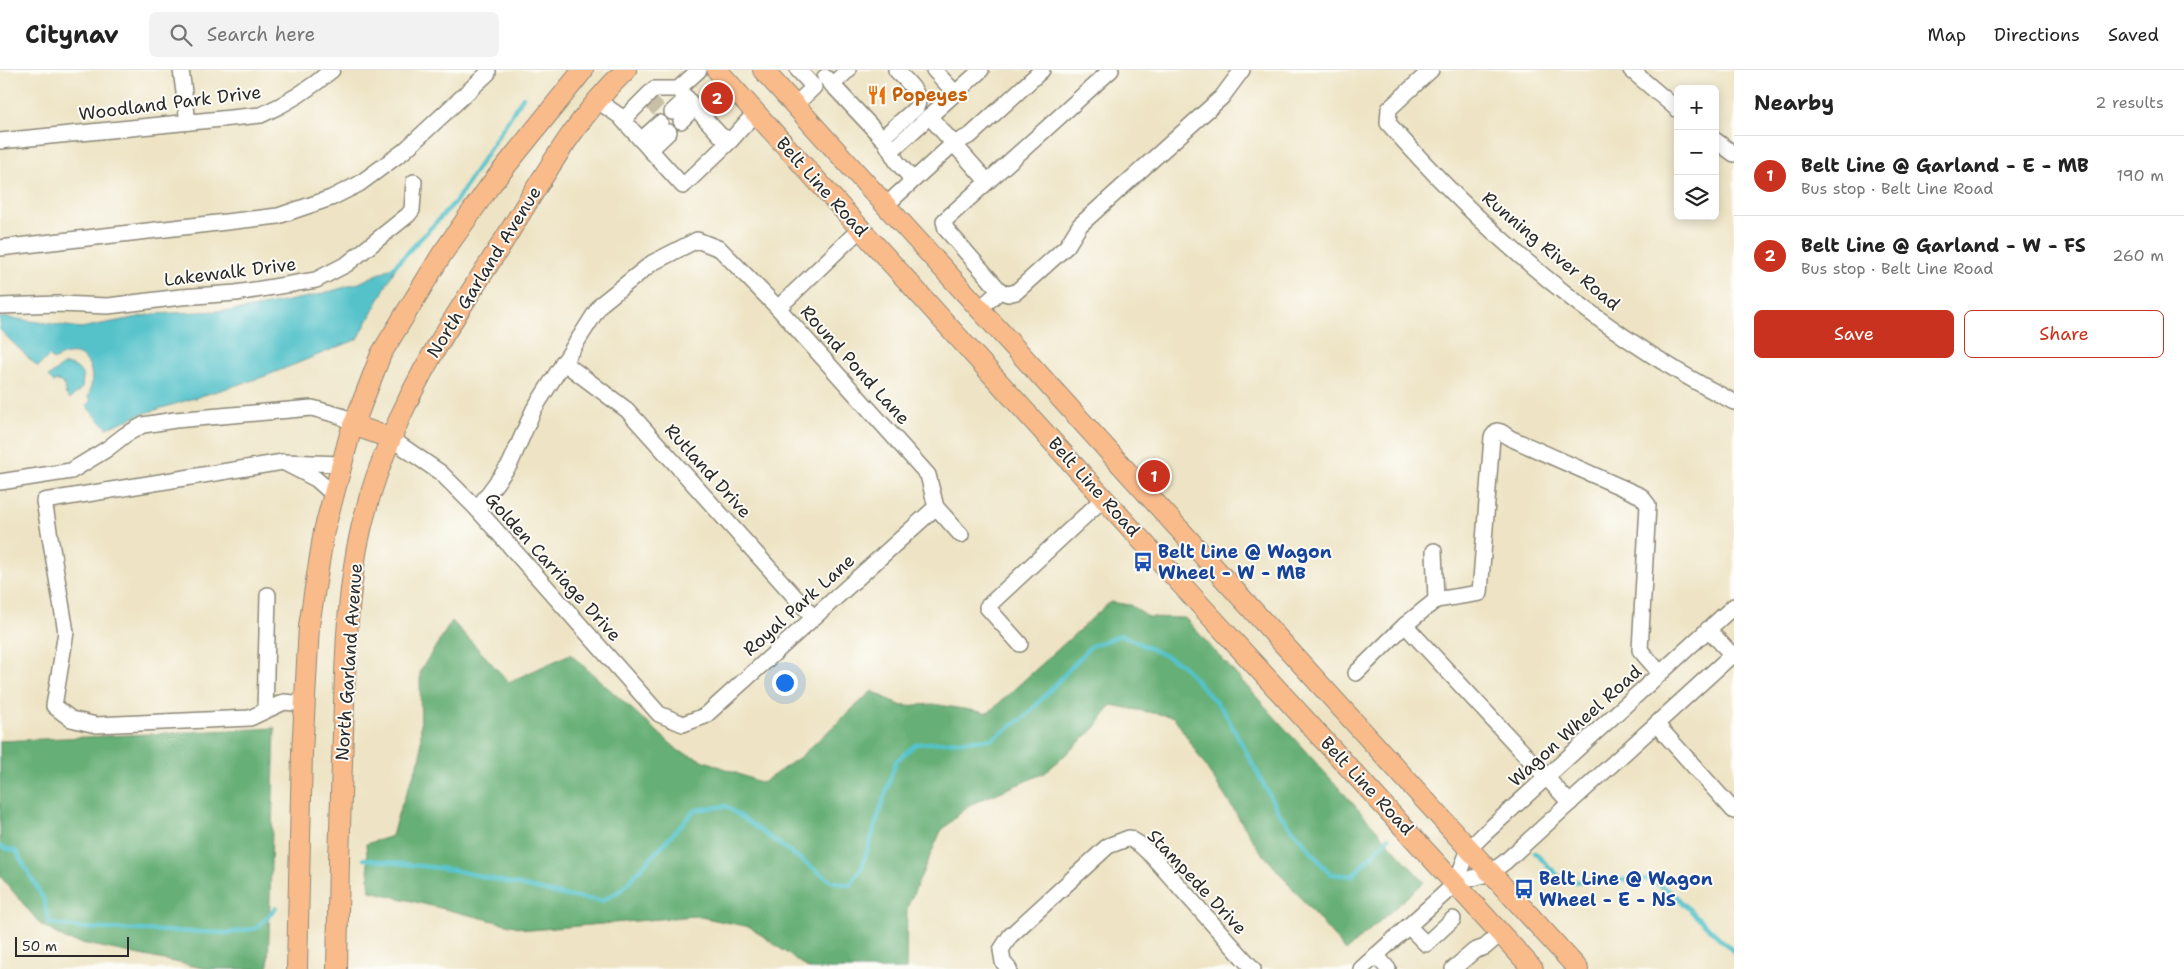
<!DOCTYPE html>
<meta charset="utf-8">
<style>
body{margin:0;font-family:"Shantell Sans",sans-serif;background:#f2f2f2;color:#222}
.controls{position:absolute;right:15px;top:15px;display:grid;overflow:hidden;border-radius:8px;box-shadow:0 2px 12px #0003}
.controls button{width:45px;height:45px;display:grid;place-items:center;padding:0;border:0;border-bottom:1px solid #e0e0e0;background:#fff;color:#222;font:25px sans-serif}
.scale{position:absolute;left:15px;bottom:12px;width:114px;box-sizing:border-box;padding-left:5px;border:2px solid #2b2b2b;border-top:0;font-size:14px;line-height:18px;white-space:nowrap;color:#2b2b2b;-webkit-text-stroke:4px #fdfcf7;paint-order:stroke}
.you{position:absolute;left:784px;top:612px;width:18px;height:18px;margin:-12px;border:4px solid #fff;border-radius:50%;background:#1a73e8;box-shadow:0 0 0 8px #1a73e833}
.badge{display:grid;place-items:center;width:32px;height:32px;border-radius:50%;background:#c8321e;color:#fff;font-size:16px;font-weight:700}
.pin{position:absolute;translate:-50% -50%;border:2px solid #fff;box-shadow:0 1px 5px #0006}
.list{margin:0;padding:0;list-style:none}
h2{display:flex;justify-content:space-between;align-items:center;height:65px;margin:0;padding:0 20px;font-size:21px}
h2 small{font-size:16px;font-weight:400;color:#767676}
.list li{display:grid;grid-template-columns:32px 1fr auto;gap:15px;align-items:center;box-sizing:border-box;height:80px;padding:0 20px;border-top:1px solid #e0e0e0}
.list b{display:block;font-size:19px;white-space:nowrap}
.list p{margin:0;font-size:16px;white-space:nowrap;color:#767676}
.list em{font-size:16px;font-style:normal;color:#767676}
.actions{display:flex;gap:10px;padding:15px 20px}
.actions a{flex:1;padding:11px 0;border:1px solid #c8321e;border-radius:8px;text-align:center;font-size:18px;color:#c8321e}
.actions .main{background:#c8321e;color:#fff}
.icon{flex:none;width:28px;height:28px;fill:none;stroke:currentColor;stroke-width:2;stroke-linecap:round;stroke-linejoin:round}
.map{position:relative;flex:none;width:1734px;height:899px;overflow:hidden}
header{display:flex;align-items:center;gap:30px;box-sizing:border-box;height:70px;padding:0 25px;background:#fff;border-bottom:1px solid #e0e0e0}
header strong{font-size:24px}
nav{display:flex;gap:28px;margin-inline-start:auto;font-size:18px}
.search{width:350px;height:45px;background:#f2f2f2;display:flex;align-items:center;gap:12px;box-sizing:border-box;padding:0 18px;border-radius:8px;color:#767676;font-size:19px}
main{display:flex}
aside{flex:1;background:#fff}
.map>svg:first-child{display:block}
.forest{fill:#66af76;stroke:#486d50}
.water{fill:#54c2ca;stroke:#40767a}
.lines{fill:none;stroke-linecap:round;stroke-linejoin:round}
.stream{stroke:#54c2ca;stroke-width:4.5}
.minor-tunnel{stroke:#c7bfa6;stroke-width:15;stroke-dasharray:15 8;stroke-linecap:butt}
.minor-casing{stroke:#8c8878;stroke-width:18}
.major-casing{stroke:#8c8878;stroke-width:22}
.minor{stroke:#fff;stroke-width:15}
.major{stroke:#fabb8b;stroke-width:20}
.labels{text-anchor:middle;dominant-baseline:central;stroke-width:4;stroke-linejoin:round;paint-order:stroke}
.food-label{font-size:18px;font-weight:bold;fill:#c56008;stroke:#fdfcf7;text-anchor:start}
.street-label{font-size:18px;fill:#2b2b2b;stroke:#fdfcf7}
.transit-label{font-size:18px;font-weight:bold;fill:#164399;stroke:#fdfcf7;text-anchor:start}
</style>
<header>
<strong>Citynav</strong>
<div class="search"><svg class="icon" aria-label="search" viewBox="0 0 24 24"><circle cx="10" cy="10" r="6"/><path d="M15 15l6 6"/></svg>Search here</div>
<nav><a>Map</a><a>Directions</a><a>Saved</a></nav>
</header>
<main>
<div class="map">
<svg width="1734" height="899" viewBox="0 0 1734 899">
<rect width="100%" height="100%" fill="#fdfcf7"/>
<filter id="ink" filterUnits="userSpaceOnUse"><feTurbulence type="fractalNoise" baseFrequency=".02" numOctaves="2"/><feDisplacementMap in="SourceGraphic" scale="10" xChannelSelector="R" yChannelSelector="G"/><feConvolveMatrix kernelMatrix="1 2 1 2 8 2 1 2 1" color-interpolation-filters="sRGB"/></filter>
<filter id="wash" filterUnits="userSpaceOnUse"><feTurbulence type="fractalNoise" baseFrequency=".0096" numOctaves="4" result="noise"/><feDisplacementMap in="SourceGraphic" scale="20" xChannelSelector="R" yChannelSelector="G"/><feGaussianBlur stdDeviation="1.12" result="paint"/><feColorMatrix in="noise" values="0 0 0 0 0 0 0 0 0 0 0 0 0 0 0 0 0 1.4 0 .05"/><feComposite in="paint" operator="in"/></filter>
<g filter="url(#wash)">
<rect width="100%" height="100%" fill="#eee4c5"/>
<g class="forest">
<path d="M1110,532L1130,535L1148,547L1185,548L1424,812L1346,881L1258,778L1174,647L1111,635L1095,658L1045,703L969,735L941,761L907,838L906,899H809L750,857L695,846L531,860L370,821L366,774L392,766L398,744L421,686L420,601L452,551L509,612L570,584L679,681L762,713L800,687L872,621L902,636L933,634L988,643Z"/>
<path d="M275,658L268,899H208L67,870L41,855L0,806V671Z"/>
</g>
<g class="water">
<path d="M397,195L358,269L263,307L139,345L107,358L86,336L91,330L88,327C100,298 83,271 53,290L49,286L38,297L0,260V248L3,247L81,258L154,244L241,240L318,225L359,213Z"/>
<path d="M63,295C73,294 80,298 83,307L82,318L70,329L66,325L64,314L58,311L53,312L48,307Z"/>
</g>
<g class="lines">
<g class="stream">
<path d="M393,198L456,131L523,27"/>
<path d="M0,777L16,781L44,830L49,853L79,858L228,863L257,858L276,838"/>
<path d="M1535,783L1565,812L1648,809L1671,822L1734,882"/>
<path d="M364,789L454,800L567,826L602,831L621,820L695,740L726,736L831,811L850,815L862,797L896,691L916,674L992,669L1026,646L1091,576L1122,565L1180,593L1224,641L1279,743L1330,804L1352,806L1388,768"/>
</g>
</g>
</g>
<g filter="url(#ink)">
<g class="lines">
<path class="minor-tunnel" d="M648,40L660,28"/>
<defs>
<g id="minor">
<path d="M181,0L188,52"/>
<path d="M699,0L678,19L721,66L731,70L755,43"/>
<path d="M934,0L955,23"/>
<path d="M1431,0L1389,39L1388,53C1485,164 1602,265 1734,332"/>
<path d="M1631,0L1678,40"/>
<path d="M825,7L882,68L916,38C924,24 905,10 896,0"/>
<path d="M832,15L848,0"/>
<path d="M598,31L624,49L654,19H678"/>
<path d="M795,35L814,17L798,0"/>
<path d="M672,42L687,28"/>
<path d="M929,46L987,111"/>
<path d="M622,49L683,116L731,70"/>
<path d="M681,51L695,37"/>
<path d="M641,70L660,53"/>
<path d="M1715,70L1734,84"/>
<path d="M0,71L261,45C288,33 310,19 332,0"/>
<path d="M886,73L897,92L913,110"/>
<path d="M650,80L669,62"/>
<path d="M892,80L981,0"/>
<path d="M885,136L953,74L971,65L1042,0"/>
<path d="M0,178L278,146L331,128L359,114L404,81L488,3V0"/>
<path d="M1000,221L946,159L944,151L1111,0"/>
<path d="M0,236L58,234L108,236L181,227L236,223L316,210L347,194L408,145L412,140L414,112"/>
<path d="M778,238L860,159"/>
<path d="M978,240L1000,221L1008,224L1016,222L1067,176L1080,155L1222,27L1242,0"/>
<path d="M563,292L627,340L813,547"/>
<path d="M390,368L441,403L477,439L659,644L683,654L705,646L936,437"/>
<path d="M283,392L44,431L66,562L54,636L71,649L96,655L250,648L284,632L305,634"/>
<path d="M0,412L71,401L107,379L125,365L143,355L175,350L312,338L341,346L353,355"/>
<path d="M333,424L316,409L283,392L342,394"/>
<path d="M477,439L510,394L534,339L601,234L652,193L697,170L720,179L778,238L928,405L936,437L961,465"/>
<path d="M1434,481L1436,530"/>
<path d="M1405,555L1436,530L1480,523L1492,367L1497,361L1501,362L1510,368L1641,426L1648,435L1640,580L1660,603"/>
<path d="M1708,559L1734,587"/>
<path d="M1020,574L987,537L1104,428"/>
<path d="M1356,603L1405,555L1570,733"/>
<path d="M265,641L268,525"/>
<path d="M1656,654L1734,741"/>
<path d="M1456,813L1469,779L1483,765L1734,536"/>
<path d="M1408,856L1426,874L1453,849"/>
<path d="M1376,885L1388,899"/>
<path d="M1009,899L1003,892L1001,880L1010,866L1108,776L1129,768L1139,774L1152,786L1253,899"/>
<path d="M1361,899L1456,813L1490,803L1505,792L1734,583"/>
<path d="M1453,899L1474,881L1485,877L1501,863"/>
</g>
<g id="major">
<path d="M717,0L1181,514L1533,899"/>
<path d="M763,0L1578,899"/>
<path d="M353,355L390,368"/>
<path d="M297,899L302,683L309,556L324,461L350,364L381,284L442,184L489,117L583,0"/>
<path d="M337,899C338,821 340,742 343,664C345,602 346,539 357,478C364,441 377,401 392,366C420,297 461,237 501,175C539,115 574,49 626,0"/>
</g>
</defs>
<use href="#minor" class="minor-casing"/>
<use href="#major" class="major-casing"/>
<use href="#minor" class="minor"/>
<use href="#major" class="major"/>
</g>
</g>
<defs>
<symbol id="restaurant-bare" viewBox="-9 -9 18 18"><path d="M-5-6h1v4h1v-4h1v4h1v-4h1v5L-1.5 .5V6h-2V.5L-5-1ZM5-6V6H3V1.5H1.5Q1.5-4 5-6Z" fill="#e8710a" stroke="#fdfcf7" stroke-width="2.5" paint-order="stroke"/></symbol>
<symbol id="bus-bare" viewBox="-9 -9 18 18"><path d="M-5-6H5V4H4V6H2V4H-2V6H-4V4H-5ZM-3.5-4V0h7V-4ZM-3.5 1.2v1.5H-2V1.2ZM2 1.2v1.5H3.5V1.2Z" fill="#1a4fb4" stroke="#fdfcf7" stroke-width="2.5" paint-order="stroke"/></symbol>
</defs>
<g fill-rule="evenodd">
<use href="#restaurant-bare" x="863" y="11" width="28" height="28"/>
<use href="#bus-bare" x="1129" y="478" width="28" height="28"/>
<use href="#bus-bare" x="1510" y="805" width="28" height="28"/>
</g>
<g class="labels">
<g class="food-label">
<text x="892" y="25">Popeyes</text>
</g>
<g class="street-label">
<text transform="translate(170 33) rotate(-7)">Woodland Park Drive</text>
<text transform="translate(822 117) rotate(48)">Belt Line Road</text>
<text transform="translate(1551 181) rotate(40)">Running River Road</text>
<text transform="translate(230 202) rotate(-7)">Lakewalk Drive</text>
<text transform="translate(484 202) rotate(-58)">North Garland Avenue</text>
<text transform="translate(855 295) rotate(48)">Round Pond Lane</text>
<text transform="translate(708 401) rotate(48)">Rutland Drive</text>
<text transform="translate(1094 417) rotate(48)">Belt Line Road</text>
<text transform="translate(553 497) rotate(48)">Golden Carriage Drive</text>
<text transform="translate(799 535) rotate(-42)">Royal Park Lane</text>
<text transform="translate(349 592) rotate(-86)">North Garland Avenue</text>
<text transform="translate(1575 656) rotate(-42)">Wagon Wheel Road</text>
<text transform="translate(1367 716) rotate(47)">Belt Line Road</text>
<text transform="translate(1197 812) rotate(47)">Stampede Drive</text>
</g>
<g class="transit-label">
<text x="1158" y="482">Belt Line @ Wagon<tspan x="1158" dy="21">Wheel - W - MB</tspan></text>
<text x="1539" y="809">Belt Line @ Wagon<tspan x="1539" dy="21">Wheel - E - NS</tspan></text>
</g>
</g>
</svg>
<div class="controls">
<button>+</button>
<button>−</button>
<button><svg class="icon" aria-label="layers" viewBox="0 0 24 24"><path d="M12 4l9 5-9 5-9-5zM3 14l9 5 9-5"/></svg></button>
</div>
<div class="scale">50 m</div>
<div class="you"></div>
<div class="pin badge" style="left:1154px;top:406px">1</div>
<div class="pin badge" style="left:717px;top:28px">2</div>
</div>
<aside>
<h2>Nearby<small>2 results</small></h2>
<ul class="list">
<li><span class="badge">1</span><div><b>Belt Line @ Garland - E - MB</b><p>Bus stop · Belt Line Road</p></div><em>190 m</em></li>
<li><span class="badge">2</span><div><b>Belt Line @ Garland - W - FS</b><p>Bus stop · Belt Line Road</p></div><em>260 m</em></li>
</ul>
<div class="actions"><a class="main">Save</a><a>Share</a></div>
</aside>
</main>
